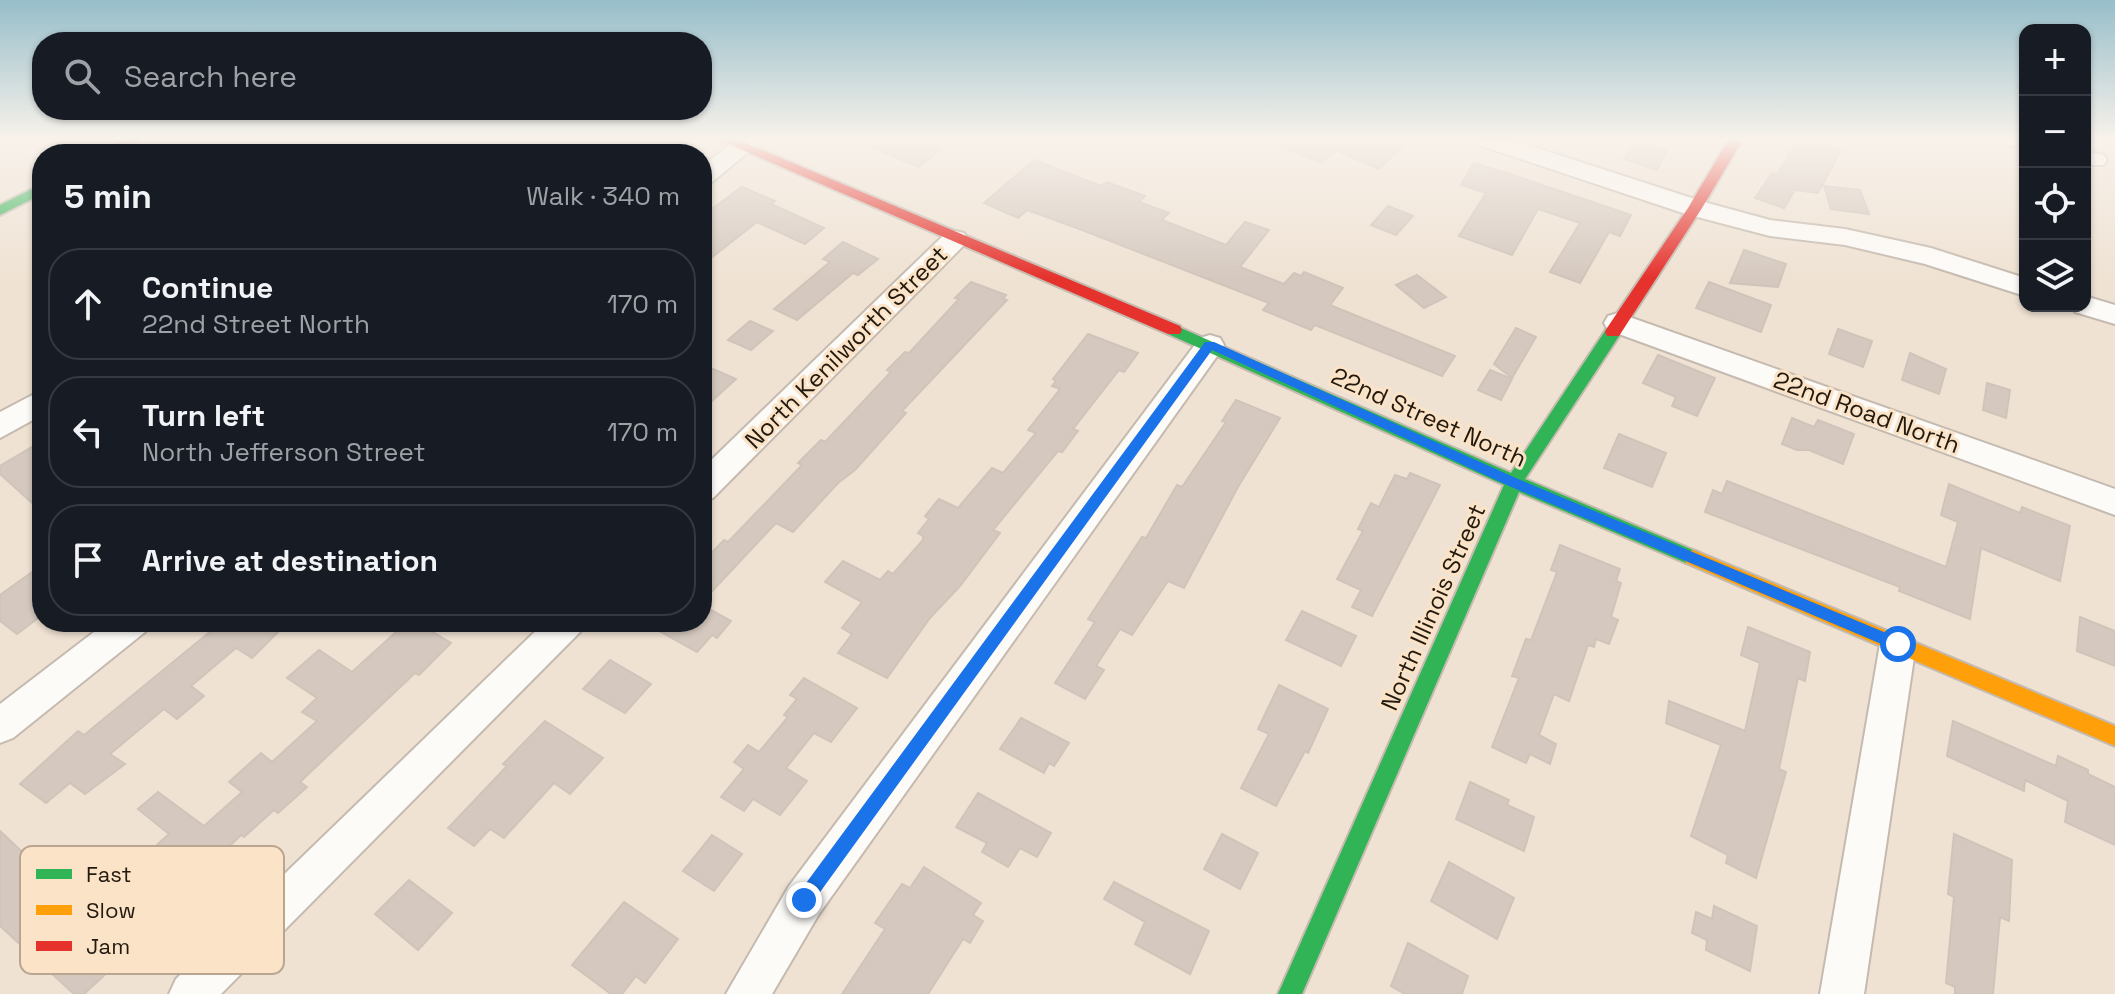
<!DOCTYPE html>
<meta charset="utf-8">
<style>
body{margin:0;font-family:"Space Grotesk",sans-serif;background:#242831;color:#f1f3f6}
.controls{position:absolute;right:24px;top:24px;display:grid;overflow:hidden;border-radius:16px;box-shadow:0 2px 6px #0004}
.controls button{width:72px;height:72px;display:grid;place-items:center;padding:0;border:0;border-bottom:2px solid #363941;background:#171b24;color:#f1f3f6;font:40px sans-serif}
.stop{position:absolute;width:24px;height:24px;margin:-18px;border:6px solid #1a73e8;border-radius:50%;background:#fff}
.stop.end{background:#1a73e8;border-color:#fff;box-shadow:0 2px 8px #0008}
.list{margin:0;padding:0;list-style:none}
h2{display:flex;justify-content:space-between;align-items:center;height:104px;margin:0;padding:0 32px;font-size:34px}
h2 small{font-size:26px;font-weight:400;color:#9ea1a6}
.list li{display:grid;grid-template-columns:52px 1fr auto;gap:24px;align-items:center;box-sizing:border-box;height:112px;margin:0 16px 16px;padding:0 16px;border:2px solid #363941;border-radius:32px}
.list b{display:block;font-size:30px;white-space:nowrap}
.list p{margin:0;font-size:26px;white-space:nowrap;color:#9ea1a6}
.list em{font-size:26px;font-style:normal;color:#9ea1a6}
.icon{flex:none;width:44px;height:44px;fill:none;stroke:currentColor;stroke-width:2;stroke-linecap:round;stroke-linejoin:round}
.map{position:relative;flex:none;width:2115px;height:994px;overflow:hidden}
.search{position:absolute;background:#171b24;box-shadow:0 2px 6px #0004;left:32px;top:32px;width:680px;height:88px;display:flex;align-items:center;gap:20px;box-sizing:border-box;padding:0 28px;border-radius:32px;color:#9ea1a6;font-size:30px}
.panel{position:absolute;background:#171b24;box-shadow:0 2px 6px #0004;left:32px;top:144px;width:680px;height:488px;border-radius:32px}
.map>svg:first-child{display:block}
.building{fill:#d5c9bf;stroke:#d0c4ba;stroke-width:2}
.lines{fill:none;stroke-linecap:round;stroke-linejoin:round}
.street-casing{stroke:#c5baaf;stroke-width:4}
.fast-casing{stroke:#c5baaf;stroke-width:4}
.slow-casing{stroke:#c5baaf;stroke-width:4}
.jam-casing{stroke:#c5baaf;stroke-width:4}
.street{fill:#fdfbf8;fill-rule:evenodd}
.fast{fill:#30b455;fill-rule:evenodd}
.slow{fill:#ff9f0a;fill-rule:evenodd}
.jam{fill:#e5322d;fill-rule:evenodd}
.route{fill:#1a73e8}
.labels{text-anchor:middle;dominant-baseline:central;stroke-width:6;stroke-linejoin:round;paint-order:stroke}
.street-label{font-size:24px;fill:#22190f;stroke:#fbe3c7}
.key{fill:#fbe3c7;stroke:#baa690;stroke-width:2}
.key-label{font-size:22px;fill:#22190f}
</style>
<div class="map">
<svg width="2115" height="994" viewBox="0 0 2115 994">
<rect width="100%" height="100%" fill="#efe2d3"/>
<g class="building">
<path d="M852,139H914L940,149L919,167Z"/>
<path d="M1264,139H1409L1379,169L1335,150L1322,163Z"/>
<path d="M1798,139H1826L1824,144L1841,150L1818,193L1795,190L1784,208L1755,198L1772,173L1777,175Z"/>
<path d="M1635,141L1667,151L1657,170L1624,159Z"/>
<path d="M1034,160L1101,186L1107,182L1145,196L1139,202L1169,213L1162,220L1226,245L1245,222L1269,230L1240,267L1284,284L1294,273L1301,276L1304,272L1343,288L1330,305L1455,356L1442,376L1315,325L1311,330L1263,310L1269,303L1077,228L1027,210L1018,218L984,203Z"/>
<path d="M1474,163L1513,175L1631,215L1620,236L1609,232L1580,283L1550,272L1580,223L1538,209L1512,255L1459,236L1486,193L1461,185Z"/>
<path d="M1824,186L1860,190L1869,214L1831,209Z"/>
<path d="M742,187L775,201L771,204L824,228L805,244L757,222L702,265V216Z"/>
<path d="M1388,206L1413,216L1396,235L1371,225Z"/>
<path d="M843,242L878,259L858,275L853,273L797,320L774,309L830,262L823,259Z"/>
<path d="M1744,250L1786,264L1778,287L1730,283Z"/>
<path d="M1417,275L1446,297L1424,308L1396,285Z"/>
<path d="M971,282L1006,295L1003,299L1007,300L902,411L906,413L855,470L838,483L793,532L776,523L702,602V563L724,540L728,542L802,465L798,463L821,440L825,442L891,372L887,370L905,352L909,353L959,299L955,298Z"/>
<path d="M1709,282L1771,305L1761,332L1696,308Z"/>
<path d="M750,321L773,331L751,350L728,340Z"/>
<path d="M1516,328L1536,337L1512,378L1494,364Z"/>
<path d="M1838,329L1872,341L1863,367L1829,354Z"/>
<path d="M1088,334L1138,353L1124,372L1119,370L1073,429L1078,431L1062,452L1058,451L993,530L1000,533L960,586L930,618L887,678L838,653L852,634L842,628L862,602L825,582L843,561L880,580L888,571L893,574L923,540V536L918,533L929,519L925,516L939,499L958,508L992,468L1003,473L1036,433L1028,430L1060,389L1052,386L1056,381L1053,379Z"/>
<path d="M1910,353L1946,369L1939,394L1902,380Z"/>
<path d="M1658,355L1715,378L1697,416L1672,406L1676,397L1643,383Z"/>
<path d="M713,369L736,379L702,410V378Z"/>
<path d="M1490,370L1512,379L1501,400L1478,390Z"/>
<path d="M1987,383L2010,390L2006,418L1983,410Z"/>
<path d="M1236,400L1280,418L1238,487L1184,588L1168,581L1132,635L1120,629L1096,666L1104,670L1085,699L1055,683L1095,622L1088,619L1142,537L1146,538L1177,485L1182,487L1226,422L1222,421Z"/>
<path d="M1792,418L1814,427L1818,420L1854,434L1843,464L1809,450H1797L1782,444Z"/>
<path d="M1619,434L1666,453L1652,487L1604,468Z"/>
<path d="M42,441V512L0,474V466Z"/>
<path d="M1410,473L1440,485L1372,616L1352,607L1361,590L1337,579L1363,531L1358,529L1371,503L1379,507L1395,475L1407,479Z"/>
<path d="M1727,481L1946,567L1958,522L1941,515L1949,484L2020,513L2022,507L2070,526L2060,581L1981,548L1970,619L1899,591L1900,587L1705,512L1713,490L1722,494Z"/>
<path d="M1560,545L1620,569L1616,581L1621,583L1611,617L1618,620L1609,644L1596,639L1594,647L1588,645L1569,701L1554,694L1539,735L1556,744L1550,764L1530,754L1526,763L1492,747L1519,678L1512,676L1526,639L1531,640L1557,572L1551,570Z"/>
<path d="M42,565V615L17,634L0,621V595Z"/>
<path d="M702,605L731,621L717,638L712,635L697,652L643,622H702Z"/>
<path d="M1302,611L1356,636L1341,666L1286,640Z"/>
<path d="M2080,617L2115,631V666L2077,651Z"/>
<path d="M222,622H288L252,658L236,648L191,686L204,696L177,719L164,709L110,754L125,764L85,794L70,783L46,803L20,784L78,731L84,735Z"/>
<path d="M407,622H416L451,643L419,675L415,673L300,782L307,787L278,813L274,810L244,837L241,835L198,877L205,883L188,899L181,893L134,937L140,942L84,994H74L0,926V831L72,899L81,891L105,912L151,870L139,861L169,834L138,809L158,792L204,826L242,792L229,782L261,753L272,762L317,721L302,712L317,698L287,678L319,650L352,672Z"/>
<path d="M1748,627L1810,652L1805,681L1798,678L1779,769L1786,772L1756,878L1726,863L1728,855L1691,836L1721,745L1666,723L1669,701L1745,731L1760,663L1741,655Z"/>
<path d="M610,660L651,684L625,713L583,689Z"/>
<path d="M804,678L857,708L831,742L814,733L786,768L807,781L780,815L753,799L744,811L721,797L744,769L734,762L748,745L759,752L788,717L784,715L797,699L790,695Z"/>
<path d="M1279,685L1328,709L1308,753L1305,751L1276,806L1241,788L1269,734L1258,729Z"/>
<path d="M1021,718L1069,743L1054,766L1049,763L1044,773L1000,749Z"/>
<path d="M545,721L603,758L570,794L554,783L504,838L490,829L474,846L448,828L507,766L503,764Z"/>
<path d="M1953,721L2056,766L2058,756L2088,770V774L2115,787V845L2065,822L2068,801L2025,780L2024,791L1947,756Z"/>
<path d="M1470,782L1509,800L1507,805L1534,817L1524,851L1456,819Z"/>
<path d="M978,793L1051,833L1037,857L1020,848L1008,867L982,852L987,843L956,827Z"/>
<path d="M1222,834L1258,853L1240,889L1204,869Z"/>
<path d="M1954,834L2012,860L2009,921L2000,917L1993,994H1955V987L1946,983L1954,897L1948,894Z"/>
<path d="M712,835L742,854L714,891L683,871Z"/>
<path d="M1449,862L1514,898L1497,939L1431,901Z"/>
<path d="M924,867L981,903L973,915L983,921L970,943L963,939L928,994H842L885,929L875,923L902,884L910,888Z"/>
<path d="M409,880L452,913L418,950L375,914Z"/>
<path d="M1114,882L1209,931L1190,974L1135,944L1145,922L1104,899Z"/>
<path d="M624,902L678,939L645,983L636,976L622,994H611L572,965Z"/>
<path d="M1714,906L1757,926L1750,971L1706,950L1707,940L1692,933L1696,912L1712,919Z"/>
<path d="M1408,943L1468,976L1462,994H1405L1391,986Z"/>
</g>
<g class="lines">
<defs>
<g id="street">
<path d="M737,139H764L711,183L702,185V166Z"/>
<path d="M1472,139H1509L1704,202L1770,220L1845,229L1931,248L2025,278V296L1925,264L1845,245L1770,236L1686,214L1476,144Z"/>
<path d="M2001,139H2025V149L2005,144Z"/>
<path d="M2085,151L2104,155L2107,160L2104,165H2085Z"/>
<path d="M955,231L964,233L968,239L964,245L713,498L702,501V469L946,233Z"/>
<path d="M2085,296L2115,305V324L2075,312L2072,306H2085Z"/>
<path d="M1618,313L2115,489V515L1608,330L1604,323L1608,316Z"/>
<path d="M1210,335L1220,338L1224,345L1220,352L819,914L772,994H726L789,886L1200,338Z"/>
<path d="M42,390V415L0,438V412Z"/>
<path d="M107,622H150L145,632L13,738L0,743V704Z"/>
<path d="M545,622H585L580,632L221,994H169L176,979Z"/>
<path d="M1898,629L1910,633L1916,644L1864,994H1820L1880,644L1886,633Z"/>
</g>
<g id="fast">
<path d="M42,184V194L0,215V205Z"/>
<path d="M1174,325L1511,473L1607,328H1619L1621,332L1619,336L1525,479L1700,553L1702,558L1700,563H1686L1519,492L1302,994H1278L1504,485L1168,334L1166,330Z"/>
</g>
<path id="slow" d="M1693,550L2115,726V746L1686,563L1684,558L1686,553Z"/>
<g id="jam">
<path d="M124,139H141L116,154H99Z"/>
<path d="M717,139H736L1180,326L1182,330L1180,334H1168Z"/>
<path d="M1729,139H1743L1702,208L1619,336H1607L1605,332L1607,328L1688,208Z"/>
</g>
</defs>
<use href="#street" class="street-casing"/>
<use href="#fast" class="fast-casing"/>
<use href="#slow" class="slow-casing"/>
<use href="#jam" class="jam-casing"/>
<use href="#street" class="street"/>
<use href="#fast" class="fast"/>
<use href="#slow" class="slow"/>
<use href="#jam" class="jam"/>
</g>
<linearGradient id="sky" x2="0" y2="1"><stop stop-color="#97beca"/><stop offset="0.5" stop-color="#f8f2eb"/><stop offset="1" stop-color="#f8f2eb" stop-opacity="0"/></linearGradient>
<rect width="2115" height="278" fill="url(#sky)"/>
<path class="route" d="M1205,342H1214L1518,479L1903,640L1905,644L1898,651L1893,649L1509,486L1212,350L810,906L804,908L798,906L796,900L798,894Z"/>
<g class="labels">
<g class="street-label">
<text transform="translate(846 347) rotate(-45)">North Kenilworth Street</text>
<text transform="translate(1867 412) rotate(20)">22nd Road North</text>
<text transform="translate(1429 417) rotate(24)">22nd Street North</text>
<text transform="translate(1433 607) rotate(-66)">North Illinois Street</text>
</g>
</g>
<rect x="20" y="846" width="264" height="128" rx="12" class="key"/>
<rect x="36" y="869" width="36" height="10" fill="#30b455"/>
<rect x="36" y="905" width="36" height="10" fill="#ff9f0a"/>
<rect x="36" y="941" width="36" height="10" fill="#e5322d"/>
<g class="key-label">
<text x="86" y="882">Fast</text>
<text x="86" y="918">Slow</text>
<text x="86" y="954">Jam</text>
</g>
</svg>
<div class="controls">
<button>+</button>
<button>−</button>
<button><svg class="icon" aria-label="locate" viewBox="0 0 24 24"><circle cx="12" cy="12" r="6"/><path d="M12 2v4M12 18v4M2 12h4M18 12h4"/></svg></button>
<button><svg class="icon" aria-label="layers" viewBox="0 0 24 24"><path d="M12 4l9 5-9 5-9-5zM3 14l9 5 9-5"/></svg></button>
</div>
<div class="stop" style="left:1898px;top:644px"></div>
<div class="stop end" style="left:804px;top:900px"></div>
<div class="search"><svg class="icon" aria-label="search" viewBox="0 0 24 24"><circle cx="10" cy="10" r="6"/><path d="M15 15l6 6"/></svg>Search here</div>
<section class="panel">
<h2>5 min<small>Walk · 340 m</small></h2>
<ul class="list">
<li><svg class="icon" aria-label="ahead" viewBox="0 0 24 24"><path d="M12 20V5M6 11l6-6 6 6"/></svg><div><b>Continue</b><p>22nd Street North</p></div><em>170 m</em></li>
<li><svg class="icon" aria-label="left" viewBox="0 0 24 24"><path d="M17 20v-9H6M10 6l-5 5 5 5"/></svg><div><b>Turn left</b><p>North Jefferson Street</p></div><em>170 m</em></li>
<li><svg class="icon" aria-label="arrive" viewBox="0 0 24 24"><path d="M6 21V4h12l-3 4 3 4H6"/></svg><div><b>Arrive at destination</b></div></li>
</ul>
</section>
</div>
